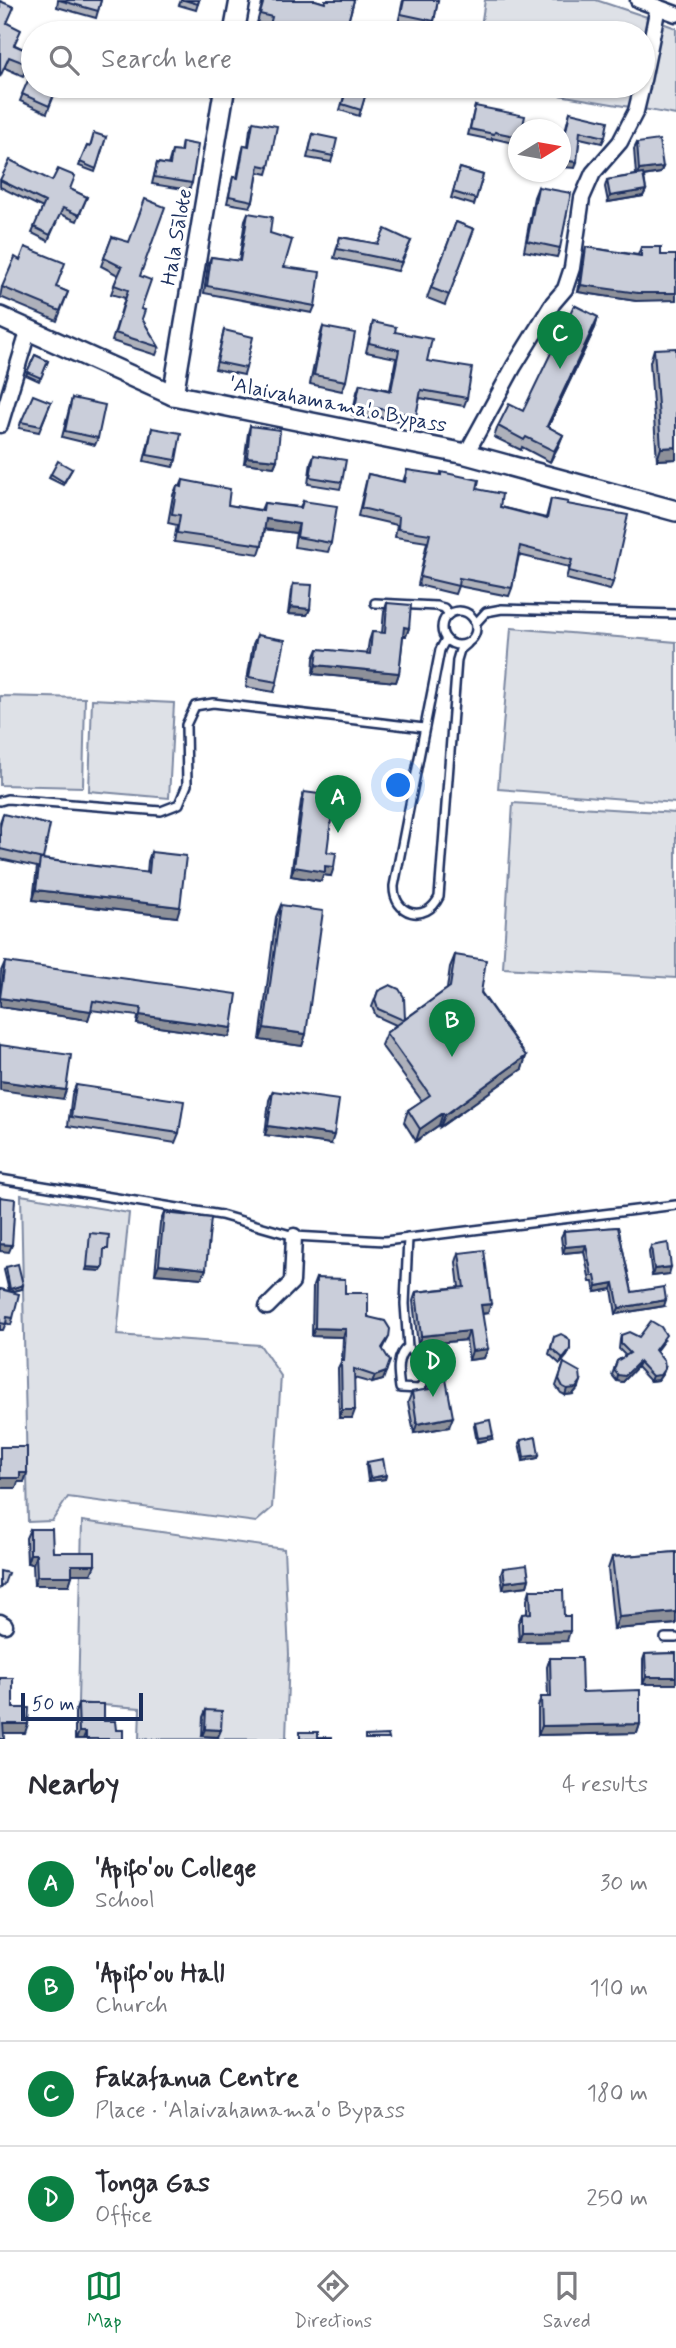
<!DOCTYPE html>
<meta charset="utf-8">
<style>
body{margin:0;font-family:Mynerve,sans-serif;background:#f7f7f7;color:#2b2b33}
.compass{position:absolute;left:508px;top:119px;width:63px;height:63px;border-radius:50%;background:#fff;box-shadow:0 2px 5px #0004;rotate:79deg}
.scale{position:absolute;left:21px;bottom:18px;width:122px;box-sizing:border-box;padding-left:7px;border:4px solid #1b2f5e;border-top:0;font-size:19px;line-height:24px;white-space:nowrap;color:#1b2f5e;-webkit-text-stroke:5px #fff;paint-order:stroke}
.you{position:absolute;left:399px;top:786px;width:24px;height:24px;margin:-18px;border:5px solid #fff;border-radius:50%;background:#1a73e8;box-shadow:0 0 0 10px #1a73e833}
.badge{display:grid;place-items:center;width:46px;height:46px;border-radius:50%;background:#0b8043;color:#fff;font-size:23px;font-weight:700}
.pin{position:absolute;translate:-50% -58px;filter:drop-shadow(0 2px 4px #0008)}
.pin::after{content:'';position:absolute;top:37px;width:24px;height:21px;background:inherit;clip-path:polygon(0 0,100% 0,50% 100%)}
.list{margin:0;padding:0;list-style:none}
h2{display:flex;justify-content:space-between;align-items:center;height:91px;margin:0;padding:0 28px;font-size:30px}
h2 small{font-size:23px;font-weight:400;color:#7c7c81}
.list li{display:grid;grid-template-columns:46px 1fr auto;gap:21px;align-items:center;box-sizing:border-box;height:105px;padding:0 28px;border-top:2px solid #e1e1e2}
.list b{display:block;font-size:26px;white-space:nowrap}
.list p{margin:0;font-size:23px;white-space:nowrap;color:#7c7c81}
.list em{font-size:23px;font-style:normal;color:#7c7c81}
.icon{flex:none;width:38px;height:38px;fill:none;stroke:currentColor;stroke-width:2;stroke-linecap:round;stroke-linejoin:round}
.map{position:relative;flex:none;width:676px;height:1739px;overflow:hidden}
.search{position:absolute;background:#fff;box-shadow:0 2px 5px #0004;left:21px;right:21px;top:21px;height:77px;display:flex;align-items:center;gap:18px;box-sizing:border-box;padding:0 24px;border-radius:38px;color:#7c7c81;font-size:26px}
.sheet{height:511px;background:#fff}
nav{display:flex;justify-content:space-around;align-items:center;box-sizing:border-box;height:98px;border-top:2px solid #e1e1e2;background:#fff;font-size:19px;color:#7c7c81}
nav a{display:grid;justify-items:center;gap:4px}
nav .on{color:#0b8043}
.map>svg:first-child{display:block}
.green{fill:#dee1e7;stroke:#7c88a2;stroke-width:2}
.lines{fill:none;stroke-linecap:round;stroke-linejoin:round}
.service-casing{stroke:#1b2f5e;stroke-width:12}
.minor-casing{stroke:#1b2f5e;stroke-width:19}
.secondary-casing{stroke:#1b2f5e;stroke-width:24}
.service{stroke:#fff;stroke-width:7}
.minor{stroke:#fff;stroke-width:14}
.secondary{stroke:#fff;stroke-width:19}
.wall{fill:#aeb1bb;stroke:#1b2f5e;stroke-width:2}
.shaded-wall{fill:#8d9099;stroke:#1b2f5e;stroke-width:2}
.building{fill:#caceda;stroke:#1b2f5e;stroke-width:2}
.labels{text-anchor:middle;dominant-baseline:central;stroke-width:6;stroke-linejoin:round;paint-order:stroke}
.street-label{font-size:21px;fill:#1b2f5e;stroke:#fff}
</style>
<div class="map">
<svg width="676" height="1739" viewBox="0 0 676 1739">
<rect width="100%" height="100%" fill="#fff"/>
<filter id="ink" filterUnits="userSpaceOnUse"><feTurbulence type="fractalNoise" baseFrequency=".0143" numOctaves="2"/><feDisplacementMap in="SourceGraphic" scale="14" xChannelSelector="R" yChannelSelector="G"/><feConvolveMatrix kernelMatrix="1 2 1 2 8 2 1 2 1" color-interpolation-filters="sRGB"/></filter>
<g filter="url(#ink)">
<g class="green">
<path d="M485,0H596L647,17L643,48V33H480Z"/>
<path d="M665,24L676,28V115L643,109L659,25Z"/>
<path d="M506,86H634L630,107Z"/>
<path d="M511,628L676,642V803L498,789Z"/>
<path d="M0,696L85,698L83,787L0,785Z"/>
<path d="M92,699L174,703L169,798L89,791Z"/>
<path d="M513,803L676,813V978L503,968Z"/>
<path d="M21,1195L129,1213L117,1335L260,1345L281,1376L272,1508L256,1522L68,1497L52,1521L28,1522Z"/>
<path d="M82,1521L284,1549L289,1654L286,1739H139L140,1708L78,1703Z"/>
</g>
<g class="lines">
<defs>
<g id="service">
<path d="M375,603L436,606L444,608L449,614"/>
<circle cx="459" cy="628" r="17"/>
<path d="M476,623L486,612L502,609L676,614"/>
<path d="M446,639L440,650L394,886C393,915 426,924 439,897L457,660L460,650L467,644"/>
<path d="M0,801L7,799L161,811L179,804L187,785L186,725L195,706L213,703L424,728"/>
<path d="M0,1179L221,1215L294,1236L385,1241L676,1205"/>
<path d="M408,1347C395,1356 398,1374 400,1388L419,1389L425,1382L427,1373L408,1347L405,1304L408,1238"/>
<path d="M665,1638H676"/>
</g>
<g id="minor">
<path d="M638,0L676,14"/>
<path d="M643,80L658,7"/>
<path d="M0,425L28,332"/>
<path d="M466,454L514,366L553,303L565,289L572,268L582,198L593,173L620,142L636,111L642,86"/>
<path d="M267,1307L292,1282L294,1236"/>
<path d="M0,1622L5,1625"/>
</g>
<g id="secondary">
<path d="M234,33L240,0"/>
<path d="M0,317L173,395L466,454L676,511"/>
<path d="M173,395L225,86"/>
</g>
</defs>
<use href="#service" class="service-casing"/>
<use href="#minor" class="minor-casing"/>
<use href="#secondary" class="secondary-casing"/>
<use href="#service" class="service"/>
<use href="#minor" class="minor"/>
<use href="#secondary" class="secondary"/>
</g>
<g class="wall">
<path d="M58,0H101L96,18L57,7Z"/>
<path d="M181,0H199L196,10L179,5Z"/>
<path d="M263,0H315L325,3V0H354L345,33H326L317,31V33H267L269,26L257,23Z"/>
<path d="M403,0H438L434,21L430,31L398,24Z"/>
<path d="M8,24L15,45L32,53L23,76L5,68Z"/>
<path d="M30,76L57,88L47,113L20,101Z"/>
<path d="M175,86H188L187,88Z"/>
<path d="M347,86H368L359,116L340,110Z"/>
<path d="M381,86H392L391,89Z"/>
<path d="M475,106L519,130L517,144L492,138V140L468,135Z"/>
<path d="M570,112L605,137L602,143L580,138L575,168L565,131Z"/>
<path d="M253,122L269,167L267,174L258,172L253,201L250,207L227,203L233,177L237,178L242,152L244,145L248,146L250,129Z"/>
<path d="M313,134L333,156L331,162L307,158Z"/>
<path d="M106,137L95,172L79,166L87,146L90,147Z"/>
<path d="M182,142L192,183L189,190L152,184L157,163L168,165L172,151L180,152Z"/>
<path d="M637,143L663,167L660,173L644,176L646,190L643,196L608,202L605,187L607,180L636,175L634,149Z"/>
<path d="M460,168L483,175L474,205L451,198Z"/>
<path d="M0,180L70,189L87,197L77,221L60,214L48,241L32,233L43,208L0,187Z"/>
<path d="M538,187L560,248L557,257L524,251L534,197Z"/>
<path d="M248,213L270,233L284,267L315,306L312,313L204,293L208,264L211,257L239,261L245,220Z"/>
<path d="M456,222L474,229L445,305L427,298Z"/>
<path d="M112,237L140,276L142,319L159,347L156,355L112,341L125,298L111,294L118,275L101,266Z"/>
<path d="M340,237L378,244L411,241L398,271L334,258Z"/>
<path d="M586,247L638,255L641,247H661L636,301L578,292L584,255Z"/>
<path d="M2,287H56L68,292L57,321L0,297Z"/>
<path d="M598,317L595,328L548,427L563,435L550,462L522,447L521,450L494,437L498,426L523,411Z"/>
<path d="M373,322L395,332L427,361L467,398L464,406L420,398L413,424L374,416L372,419L352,415L357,392L360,384L390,390L396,358L366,352Z"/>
<path d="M323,327L346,381L342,391L310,384L320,336Z"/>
<path d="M224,330L246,368L244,375L215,369Z"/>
<path d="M654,349L676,459L657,460L650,362Z"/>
<path d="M35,355L48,361L39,381L26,375Z"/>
<path d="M72,398L98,438L95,445L62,437Z"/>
<path d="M51,402L39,432L19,428L21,422Z"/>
<path d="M250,426L277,460L274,467L244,463L248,433Z"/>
<path d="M152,428L176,460L173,467L144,461Z"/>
<path d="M314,455L342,482L340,489L308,484L311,462Z"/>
<path d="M72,469L63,485L49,478L51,474Z"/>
<path d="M407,470L477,489L500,507L546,518L551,499L567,504L613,582L610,590L566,579L569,567L519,555L512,588L509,596L458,586L455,594L418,585L427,542L395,537L397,525L358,516L366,482L368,474L403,482Z"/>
<path d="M183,480L228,505L261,510L264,503L300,507L303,501L331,543L328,552L294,547L296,533L265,529L262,545L259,554L174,542L177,525L168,523L173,495L177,486L180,487Z"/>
<path d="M293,584L310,609L307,615L288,614L291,590Z"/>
<path d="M387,603L409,628L406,636H403L399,673L396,682L313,674L314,658L318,649L367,654L369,641L372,632L382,633L384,612Z"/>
<path d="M257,635L277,682L274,692L246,687L253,644Z"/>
<path d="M304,792L327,852L331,876L323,875L321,881L291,876L301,801Z"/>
<path d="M3,814L43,859L147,873L148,861L151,852L177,917L33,900L37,867L0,859V822Z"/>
<path d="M281,905L306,1034L302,1046L260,1040L276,917Z"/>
<path d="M455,955L526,1056L522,1069L440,1127L439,1125L416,1141L404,1122L408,1110L422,1101L381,1045L386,1033L396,1025L376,1016L372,1007L378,991L405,1019L447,989L450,967Z"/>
<path d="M5,962L232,1028L229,1037L137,1024L138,1016L91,1010L88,1020L0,1007V981L1,971Z"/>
<path d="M76,1085L179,1133L175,1143L68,1126L72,1094Z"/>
<path d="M273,1091L331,1144L265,1135L269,1100Z"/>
<path d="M164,1213L206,1269L202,1278L155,1274L160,1223Z"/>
<path d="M618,1227L632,1292L664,1306L616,1314L612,1289L595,1292L593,1282H590L584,1251L563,1253L561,1237L564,1231Z"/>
<path d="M651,1246L669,1274L652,1276L649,1252Z"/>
<path d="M459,1253L488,1313L482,1314L484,1358L469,1360L466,1340L418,1345L413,1301L416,1292L459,1287L456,1262Z"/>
<path d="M6,1267L22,1289L11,1292L13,1318L11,1325L6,1323L3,1330H0V1289L9,1291L4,1270Z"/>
<path d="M316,1278L345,1293L389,1337L383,1349V1380L372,1383L354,1378L352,1418H339L338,1369L342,1361L343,1337L312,1336L313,1286Z"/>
<path d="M621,1335L664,1340L656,1351L665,1368L663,1373L658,1380L650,1381L637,1367L623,1382L617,1381L612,1375L617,1361L626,1356L619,1349L620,1340Z"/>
<path d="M554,1337L570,1349L567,1356L560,1364L549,1354Z"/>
<path d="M564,1363L579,1387L573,1394L565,1395L561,1393L556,1386Z"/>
<path d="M428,1382L449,1427L414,1433L408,1402L412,1392L426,1390Z"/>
<path d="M475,1423L492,1439L477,1442L474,1426Z"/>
<path d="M521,1440L539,1455L538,1458L523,1461L519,1443Z"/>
<path d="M367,1462L386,1475L385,1479L368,1481L366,1465Z"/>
<path d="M30,1529L53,1552L91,1574H72L69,1585H34L33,1564L27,1563L26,1538Z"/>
<path d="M676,1552V1624L614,1629L608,1569L612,1557Z"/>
<path d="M503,1568L529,1579L527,1586L503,1589L501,1574Z"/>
<path d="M530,1590L567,1641L519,1642L518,1623L522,1614H527V1600Z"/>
<path d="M676,1653V1684H643V1660L645,1654Z"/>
<path d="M550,1658L582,1692L640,1724L637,1733L538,1735V1706L541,1697H548L547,1667Z"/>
<path d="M78,1704L104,1721L116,1730L123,1739H75V1713Z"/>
<path d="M206,1710L218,1737L202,1736L203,1717Z"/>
</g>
<g class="shaded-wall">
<path d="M561,160L577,162L575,168L561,167Z"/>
<path d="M663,167L660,173L636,177L639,170Z"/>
<path d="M646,190L643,196L608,202L610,196Z"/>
<path d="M581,285L676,293V300L636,301L578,292Z"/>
<path d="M598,317L595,328L543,437L547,426Z"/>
<path d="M563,435L559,445L550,462L554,451Z"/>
<path d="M676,447V459L657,460L661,448Z"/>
<path d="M247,457L277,460L274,467L244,463Z"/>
<path d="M266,519L299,524L296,533L263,529Z"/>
<path d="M291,607L310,609L307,615L288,614Z"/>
<path d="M404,627L409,628L406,636H400Z"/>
<path d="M316,665L399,673L396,682L313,674Z"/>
<path d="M325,866L334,867L331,876L323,875L321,881L291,876L294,867Z"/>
<path d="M36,890L180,907L177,917L33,900Z"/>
<path d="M0,998L91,1011L88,1020L0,1007Z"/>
<path d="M140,1015L232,1028L229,1037L137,1024Z"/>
<path d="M264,1028L306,1034L302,1046L260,1040Z"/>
<path d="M526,1056L522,1069L440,1127L445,1115Z"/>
<path d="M0,1081L66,1090L63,1099L0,1090Z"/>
<path d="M443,1113L439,1125L416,1141L420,1129Z"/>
<path d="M268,1126L334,1135L331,1144L265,1135Z"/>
<path d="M0,1244L12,1245L9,1252L0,1251Z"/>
<path d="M586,1245L584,1251L563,1253L565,1247Z"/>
<path d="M159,1264L206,1269L202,1278L155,1274Z"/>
<path d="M87,1267L103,1268L101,1271L86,1270Z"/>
<path d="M671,1267L669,1274L652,1276L654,1269Z"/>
<path d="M614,1283L612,1289L595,1292L597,1286Z"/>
<path d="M23,1285L22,1289L9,1292L10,1289Z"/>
<path d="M666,1300L664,1306L616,1314L619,1308Z"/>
<path d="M491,1304L488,1313L478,1314L481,1305Z"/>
<path d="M315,1328L346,1329L343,1337L312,1336Z"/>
<path d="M469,1331L466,1340L418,1345L421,1336Z"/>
<path d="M488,1349L484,1358L469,1360L472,1351Z"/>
<path d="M570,1349L567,1356L560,1364L563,1358Z"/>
<path d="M639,1362L637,1367L623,1382L617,1381L618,1375Z"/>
<path d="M665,1368L663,1373L658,1380L650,1381L652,1376Z"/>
<path d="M386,1372L383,1380L372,1383L375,1376Z"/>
<path d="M581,1381L579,1387L573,1394L565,1395L567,1389Z"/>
<path d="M342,1410H355L352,1418H339Z"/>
<path d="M453,1417L449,1427L414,1433L417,1424Z"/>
<path d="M493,1436L492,1439L477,1442L478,1438Z"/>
<path d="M539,1455L538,1458L523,1461L524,1457Z"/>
<path d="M20,1473H27L24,1482H18L16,1488H0V1478Z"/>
<path d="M386,1475L385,1479L368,1481L370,1478Z"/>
<path d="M30,1554H36L33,1564L27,1563Z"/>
<path d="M72,1565H95L91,1574H68Z"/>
<path d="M37,1576H72L69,1585H34Z"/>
<path d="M529,1579L527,1586L503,1589L505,1582Z"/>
<path d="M676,1612V1624L614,1629L619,1617Z"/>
<path d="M570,1631L567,1641L519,1642L522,1632Z"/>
<path d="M646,1677H676V1684H643Z"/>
<path d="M3,1724H28L25,1733H0Z"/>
<path d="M640,1724L637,1733L538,1735L542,1726Z"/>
<path d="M205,1729L221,1730L218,1737L202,1736Z"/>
<path d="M79,1732H86L83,1739H76Z"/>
</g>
<g class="building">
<path d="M59,0H101L98,11Z"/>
<path d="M184,0H199L198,4Z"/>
<path d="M264,0H315L325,3L326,0H354L346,29L319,21L317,33H268L272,17L260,14Z"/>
<path d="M404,0H438L434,21L401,14Z"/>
<path d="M0,1L14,7L7,23L21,30L14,45L32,53L27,64L9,57L0,77Z"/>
<path d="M30,76L33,78V86H52L57,88L49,106L22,94Z"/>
<path d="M348,86H368L361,110L342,104Z"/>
<path d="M475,106L525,116L522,130H519V137L495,132L494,134L470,129Z"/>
<path d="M570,112L608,121L605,137L580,131L577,162L561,160V131H566Z"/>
<path d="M253,122L277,126L269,167L259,165L253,201L229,196L233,177L238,178L244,145L249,146Z"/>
<path d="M94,133L106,137L96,169L80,162L87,146L90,147Z"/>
<path d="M313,134L337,139L333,156L309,151Z"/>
<path d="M659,140L663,167L639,170L637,143Z"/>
<path d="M182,142L198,145L192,183L154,177L157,163L170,165L172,151L181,152Z"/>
<path d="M10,160L52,181L58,169L75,176L70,189L87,197L79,215L63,208L50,235L34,227L45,202L0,180Z"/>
<path d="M460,168L483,175L476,199L453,192Z"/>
<path d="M643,174L646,190L610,196L607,180Z"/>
<path d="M538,187L571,193L560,248L527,241Z"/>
<path d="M145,199L165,207L140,276L151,280L141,309L145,310L142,319L159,347L115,333L128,290L114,285L122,267L104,258L112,237L129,242Z"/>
<path d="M248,213L272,217L270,233L292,240L284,267L320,272L315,306L207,286L211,257L240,261Z"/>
<path d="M456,222L474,229L449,295L431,288Z"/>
<path d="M385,229L411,241L401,262L337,249L340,237L378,244Z"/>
<path d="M25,247L65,263L56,287L68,292L60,311L2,287L15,257L20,260Z"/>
<path d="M586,247L641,256V247H661V255H676V293H638L581,285Z"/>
<path d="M574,305L598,317L547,426L563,435L554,451L526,437L524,440L498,426L509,404L523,411Z"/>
<path d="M373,322L396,327L395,332L432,339L427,361L472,368L467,398L421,390L416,416L376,408L375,411L355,407L360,384L391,391L399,350L369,343Z"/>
<path d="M323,327L355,333L346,381L314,375Z"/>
<path d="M224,330L253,337L246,368L217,362Z"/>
<path d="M676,348V447L661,448L654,349Z"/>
<path d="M35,355L48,361L41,378L27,372Z"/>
<path d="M33,395L51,402L41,426L21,422Z"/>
<path d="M72,398L105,405L98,438L65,431Z"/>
<path d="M250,426L280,430L277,460L247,457Z"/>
<path d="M152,428L181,433L176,460L147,455Z"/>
<path d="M314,455L346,460L342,482L310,477Z"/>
<path d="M58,461L72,469L64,482L51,474Z"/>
<path d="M407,470L441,475V472L479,480L477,489L502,494L500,507L547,519L551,499L568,502L567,504L628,515L613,582L569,571L572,560L520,546L512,588L459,578L458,586L420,577L430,534L398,529L399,517L361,508L368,474L405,482Z"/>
<path d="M183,480L230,489L228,505L263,511L264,503L301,508L303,501L337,506L331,543L297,537L299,524L266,519L262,545L177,533L180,515L172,514L177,486L182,487Z"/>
<path d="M293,584L312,585L310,609L291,607Z"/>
<path d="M387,603L411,605L409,628L404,627L399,673L316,665L318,649L370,654L372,632L385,633Z"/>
<path d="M257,635L285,640L277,682L249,677Z"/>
<path d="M304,792L334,796L327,852L336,853L334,867L325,866V872L294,867Z"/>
<path d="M3,814L50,825L43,859L0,849V827Z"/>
<path d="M151,852L186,856L180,907L36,890L40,859L149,873Z"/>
<path d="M281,905L323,911L306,1034L264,1028Z"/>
<path d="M455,955L486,960L481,993L526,1056L445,1115L443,1113L420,1129L408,1110L430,1095L386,1033L450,987Z"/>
<path d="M5,962L237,994L232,1028L140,1015L141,1008L93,1001L91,1011L0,998Z"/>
<path d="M390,985L399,989L404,997L405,1019L403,1020L378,1009L375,1000L378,991Z"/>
<path d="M0,1045L71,1055L66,1090L0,1081Z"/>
<path d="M76,1085L184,1101L179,1133L71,1117Z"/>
<path d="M273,1091L339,1100L334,1135L268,1126Z"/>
<path d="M0,1197L15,1199L12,1245L0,1244Z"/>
<path d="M164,1213L211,1218L206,1269L159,1264Z"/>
<path d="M618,1227L632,1292L664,1287L666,1300L619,1308L614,1283L597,1286L595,1276H592L586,1245L565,1247L564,1231Z"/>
<path d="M90,1233L109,1235L108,1249H104L103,1268L87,1267Z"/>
<path d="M668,1243L671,1267L654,1269L651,1246Z"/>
<path d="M484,1250L491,1304L481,1305L488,1349L472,1351L469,1331L421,1336L416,1292L464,1287L459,1253Z"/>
<path d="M18,1264L23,1285L10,1289L6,1267Z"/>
<path d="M316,1278L345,1279V1293H368V1317L385,1321L390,1329L389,1337L382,1348L390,1361L386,1372L375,1376L354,1369L355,1410H342L341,1361H344L346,1329L315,1328Z"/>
<path d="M0,1289L19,1294L13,1318L7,1317L6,1324L0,1323Z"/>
<path d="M651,1321L661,1327L666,1335L655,1350L664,1361L665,1368L660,1375L652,1376L639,1362L625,1376L618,1375L614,1370L617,1361L630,1353L621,1344V1335L629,1332L639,1337Z"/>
<path d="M561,1334L568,1338L570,1341V1349L563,1358L551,1348L554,1337Z"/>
<path d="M564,1363L580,1372L581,1381L576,1388L567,1389L563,1387L559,1379Z"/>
<path d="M446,1379L453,1417L417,1424L412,1392L430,1389L428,1382Z"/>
<path d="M490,1420L493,1436L478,1438L475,1423Z"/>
<path d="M536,1437L539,1455L524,1457L521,1440Z"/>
<path d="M0,1447H27V1473H20V1478H0Z"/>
<path d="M383,1459L386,1475L370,1478L367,1462Z"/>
<path d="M30,1529H52L53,1552H95V1565H72V1576H37L36,1554H30Z"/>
<path d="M676,1552V1612L619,1617L612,1557Z"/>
<path d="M527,1565L529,1579L505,1582L503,1568Z"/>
<path d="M0,1571L8,1573L4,1584L0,1588Z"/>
<path d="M530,1590H563L564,1616H570V1631L522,1632V1614L531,1613Z"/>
<path d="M676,1653V1677H646L645,1654Z"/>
<path d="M550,1658H581L582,1692L640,1690V1724L542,1726L541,1697H551Z"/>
<path d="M0,1678H13V1708H29L28,1724H3L4,1739H0Z"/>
<path d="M78,1704H104V1721H115L116,1730H123V1739H86V1732H79Z"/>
<path d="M206,1710L222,1711L221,1730L205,1729Z"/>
<path d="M300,1732H318V1737H332V1739H300Z"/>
<path d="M388,1735L389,1739H365V1736Z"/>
</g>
</g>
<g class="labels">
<g class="street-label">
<text transform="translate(177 237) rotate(-80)">Hala Sālote</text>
<text transform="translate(338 405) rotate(11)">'Alaivahamama'o Bypass</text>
</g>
</g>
</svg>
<svg class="compass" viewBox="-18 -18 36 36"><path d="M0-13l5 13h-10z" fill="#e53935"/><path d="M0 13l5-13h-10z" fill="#7c7c81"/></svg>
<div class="scale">50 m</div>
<div class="you"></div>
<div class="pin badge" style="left:338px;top:833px">A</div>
<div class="pin badge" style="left:452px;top:1057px">B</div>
<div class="pin badge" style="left:560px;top:369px">C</div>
<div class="pin badge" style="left:433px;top:1397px">D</div>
<div class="search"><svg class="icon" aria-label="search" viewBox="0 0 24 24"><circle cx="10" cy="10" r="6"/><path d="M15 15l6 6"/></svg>Search here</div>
</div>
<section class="sheet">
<h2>Nearby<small>4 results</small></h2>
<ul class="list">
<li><span class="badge">A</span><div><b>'Apifo'ou College</b><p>School</p></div><em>30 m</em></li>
<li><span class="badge">B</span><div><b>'Apifo'ou Hall</b><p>Church</p></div><em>110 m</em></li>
<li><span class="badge">C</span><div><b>Fakafanua Centre</b><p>Place · 'Alaivahamama'o Bypass</p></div><em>180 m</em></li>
<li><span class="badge">D</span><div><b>Tonga Gas</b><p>Office</p></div><em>250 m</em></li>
</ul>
</section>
<nav>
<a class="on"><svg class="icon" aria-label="map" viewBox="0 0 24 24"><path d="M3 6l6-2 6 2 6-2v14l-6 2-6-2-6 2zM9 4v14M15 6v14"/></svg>Map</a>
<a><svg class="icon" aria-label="directions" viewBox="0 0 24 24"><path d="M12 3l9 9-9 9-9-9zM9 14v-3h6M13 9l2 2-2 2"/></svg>Directions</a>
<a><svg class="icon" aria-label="saved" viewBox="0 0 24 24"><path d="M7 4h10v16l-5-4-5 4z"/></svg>Saved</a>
</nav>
